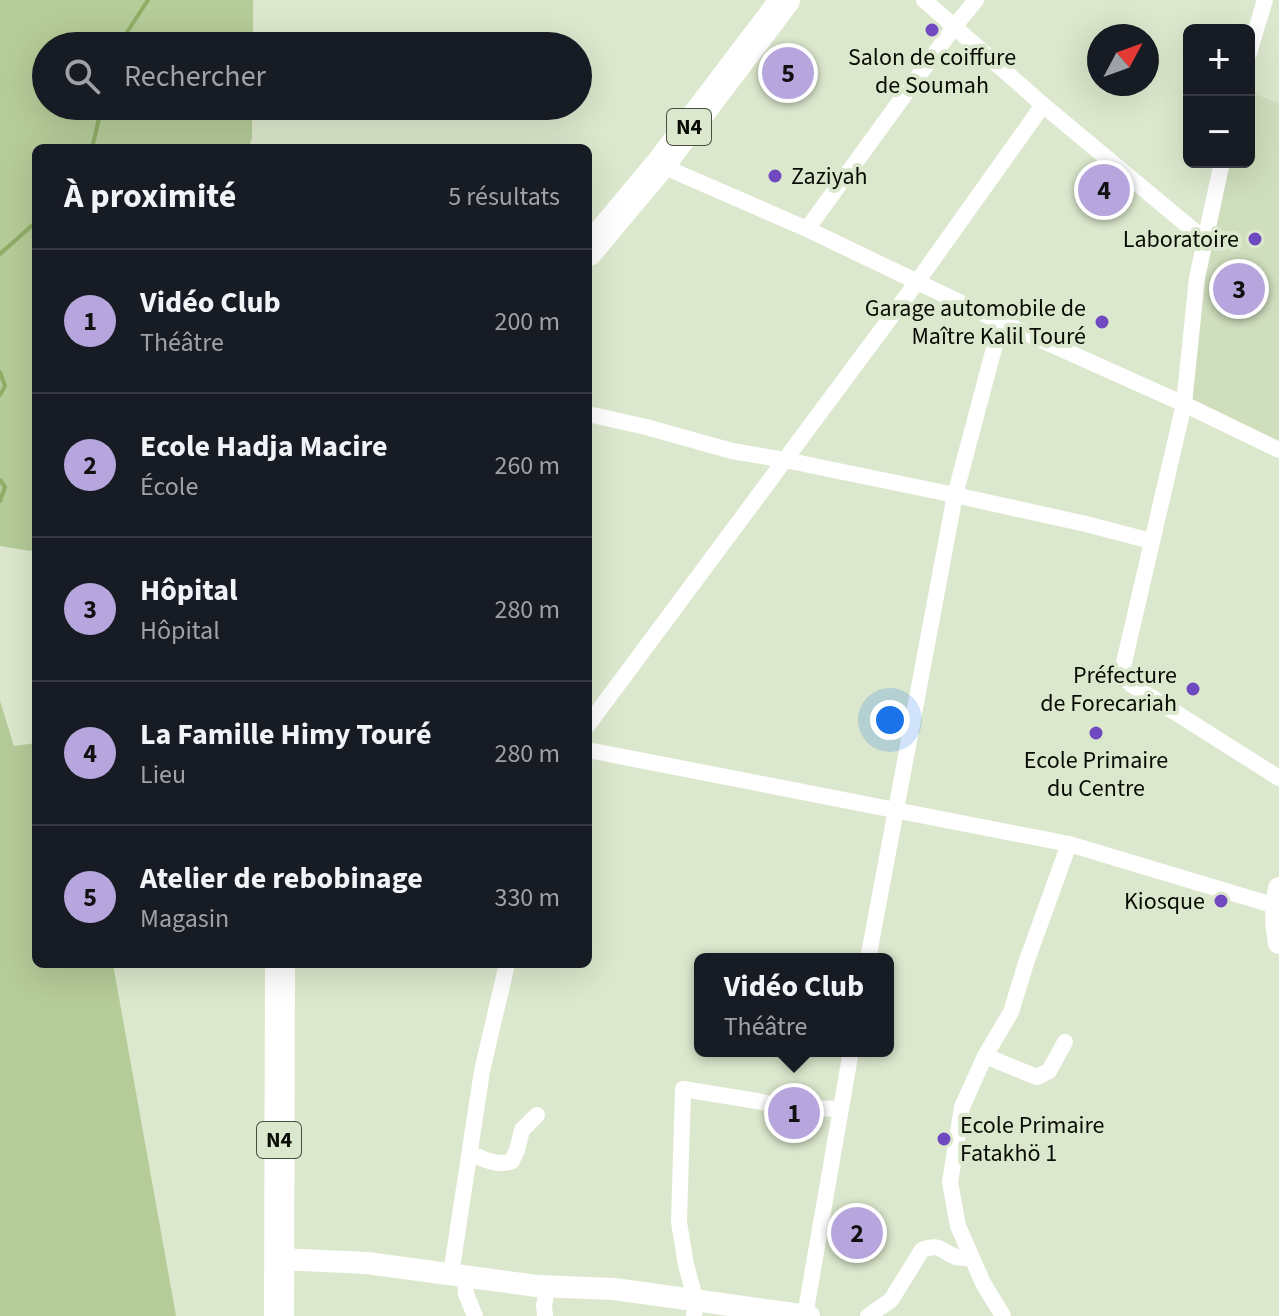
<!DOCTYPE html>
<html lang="fr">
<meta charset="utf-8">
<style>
body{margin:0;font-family:"Source Sans 3",sans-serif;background:#20242c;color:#f1f3f6}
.controls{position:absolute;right:24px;top:24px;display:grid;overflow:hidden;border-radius:12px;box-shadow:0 8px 32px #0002}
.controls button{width:72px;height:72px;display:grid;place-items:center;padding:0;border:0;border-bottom:2px solid #363941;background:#171b24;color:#f1f3f6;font:40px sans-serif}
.compass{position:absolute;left:1087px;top:24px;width:72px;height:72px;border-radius:50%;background:#171b24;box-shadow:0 8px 32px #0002;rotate:49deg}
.you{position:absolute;left:890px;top:720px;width:28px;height:28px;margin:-20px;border:6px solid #fff;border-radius:50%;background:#1a73e8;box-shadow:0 0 0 12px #1a73e833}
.badge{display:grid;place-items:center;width:52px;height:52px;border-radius:50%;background:#b7a6de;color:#111;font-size:26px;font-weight:700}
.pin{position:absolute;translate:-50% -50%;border:4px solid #fff;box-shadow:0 2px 8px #0006}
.popup{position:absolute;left:694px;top:953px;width:200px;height:104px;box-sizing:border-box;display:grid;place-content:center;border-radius:12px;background:#171b24;filter:drop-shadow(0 2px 6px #0005);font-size:26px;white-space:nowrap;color:#9ea1a6}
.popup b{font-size:30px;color:#f1f3f6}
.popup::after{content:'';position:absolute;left:50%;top:100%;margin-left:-16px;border:16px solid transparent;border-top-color:#171b24}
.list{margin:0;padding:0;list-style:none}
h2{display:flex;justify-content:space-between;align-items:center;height:104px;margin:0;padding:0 32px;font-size:34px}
h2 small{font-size:26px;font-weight:400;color:#9ea1a6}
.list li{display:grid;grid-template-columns:52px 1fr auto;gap:24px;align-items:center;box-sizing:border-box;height:144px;padding:0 32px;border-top:2px solid #363941}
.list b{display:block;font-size:30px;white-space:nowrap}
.list p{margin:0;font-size:26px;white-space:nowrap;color:#9ea1a6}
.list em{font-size:26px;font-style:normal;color:#9ea1a6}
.icon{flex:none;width:44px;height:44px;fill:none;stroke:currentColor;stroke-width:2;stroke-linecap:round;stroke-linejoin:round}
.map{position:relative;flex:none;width:1279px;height:1316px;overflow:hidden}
.search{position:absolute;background:#171b24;box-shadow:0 8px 32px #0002;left:32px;top:32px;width:560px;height:88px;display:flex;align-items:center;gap:20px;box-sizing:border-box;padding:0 28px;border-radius:44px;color:#9ea1a6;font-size:30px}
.panel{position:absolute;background:#171b24;box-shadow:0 8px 32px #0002;left:32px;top:144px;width:560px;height:824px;border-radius:12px}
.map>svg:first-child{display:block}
.built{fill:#cfdebd}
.green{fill:#b5cb98}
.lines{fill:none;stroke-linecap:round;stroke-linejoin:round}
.stream{stroke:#90ad66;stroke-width:4}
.street{stroke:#fff;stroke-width:16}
.secondary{stroke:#fff;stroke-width:22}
.highway{stroke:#fff;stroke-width:30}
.poi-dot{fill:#7049c1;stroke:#dce8cd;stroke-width:3}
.labels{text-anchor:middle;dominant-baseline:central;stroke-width:8;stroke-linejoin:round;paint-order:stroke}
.shield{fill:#dce8cd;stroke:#494f41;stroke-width:2}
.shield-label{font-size:22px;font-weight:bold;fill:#0a0d05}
.poi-label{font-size:24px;fill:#0a0d05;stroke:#dce8cd;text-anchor:end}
</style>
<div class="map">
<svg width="1279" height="1316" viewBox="0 0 1279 1316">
<rect width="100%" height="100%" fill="#dce8cd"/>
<path class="built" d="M1249,92L1279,103V450L1184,404L1222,162H1249Z"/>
<g class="green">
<path d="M0,0H253V46H46V106H252V139L248,148H36V546L31,551L0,546Z"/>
<path d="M0,701L14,746L36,743V964H113L176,1316H0Z"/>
</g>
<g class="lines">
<g class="stream">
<path d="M118,46L148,0"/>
<path d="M92,148L102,106"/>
<path d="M0,254L36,222"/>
<path d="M0,372L5,386L0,395"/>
<path d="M0,480L5,487L0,501"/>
</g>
<g class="street">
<path d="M924,0L1043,105L1205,240"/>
<path d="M1249,53L1265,0"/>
<path d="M1222,162L1197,278L1184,404L1122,671L1124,678L1132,685L1279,778"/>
<path d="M660,165L807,229L1001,322L1184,404L1279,450"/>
<path d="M807,229L954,27L976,0"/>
<path d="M588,414L646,427L732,451L785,460L955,495L1086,524L1151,541"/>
<path d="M588,725L917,282L1043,105"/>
<path d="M588,750L1069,844L1276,906"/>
<path d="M868,959L955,495L1001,322"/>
<path d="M985,1056L1037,1077L1049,1071L1065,1042"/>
<path d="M470,1154C484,1158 497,1167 512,1161L517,1150L522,1130L537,1115"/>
<path d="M451,1274L482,1071L507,964"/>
<path d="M465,1276L466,1294L475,1316"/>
<path d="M805,1315L851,1051"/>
<path d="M545,1316L544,1305L548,1286"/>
<path d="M694,1316L696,1301L686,1265L679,1222L683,1089L757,1101L775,1105L799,1108L840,1109"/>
<path d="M868,1316L891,1300L922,1250C941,1243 940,1251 956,1257C960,1258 966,1258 971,1258"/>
<path d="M1003,1316L983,1283L958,1226L950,1182L962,1107L985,1056L1011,1012L1026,963L1069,844"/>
</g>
<g class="secondary">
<path d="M1279,888C1275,907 1275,924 1279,943"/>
<path d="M279,1259L367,1263L537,1286L614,1289L809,1316"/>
</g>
<g class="highway">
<path d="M588,251L660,165L785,0"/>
<path d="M279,1316L280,964"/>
</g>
</g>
<g class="poi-dot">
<circle cx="932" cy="30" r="8"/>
<circle cx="775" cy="176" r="8"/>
<circle cx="1255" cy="239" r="8"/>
<circle cx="1102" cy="322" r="8"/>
<circle cx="1193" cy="689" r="8"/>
<circle cx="1096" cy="733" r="8"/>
<circle cx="1221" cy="901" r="8"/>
<circle cx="944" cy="1139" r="8"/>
</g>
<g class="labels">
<g class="shield">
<rect x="667" y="109" width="44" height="36" rx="6"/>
<rect x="257" y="1122" width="44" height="36" rx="6"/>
</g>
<g class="shield-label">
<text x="689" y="127">N4</text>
<text x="279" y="1140">N4</text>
</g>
<g class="poi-label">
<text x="932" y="57" text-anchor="middle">Salon de coiffure<tspan x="932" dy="28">de Soumah</tspan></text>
<text x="791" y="176" text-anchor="start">Zaziyah</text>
<text x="1239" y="239">Laboratoire</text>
<text x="1086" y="308">Garage automobile de<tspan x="1086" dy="28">Maître Kalil Touré</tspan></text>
<text x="1177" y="675">Préfecture<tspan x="1177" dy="28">de Forecariah</tspan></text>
<text x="1096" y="760" text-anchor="middle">Ecole Primaire<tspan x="1096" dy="28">du Centre</tspan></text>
<text x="1205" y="901">Kiosque</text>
<text x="960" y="1125" text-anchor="start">Ecole Primaire<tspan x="960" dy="28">Fatakhö 1</tspan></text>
</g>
</g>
</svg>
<div class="controls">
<button>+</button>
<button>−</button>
</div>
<svg class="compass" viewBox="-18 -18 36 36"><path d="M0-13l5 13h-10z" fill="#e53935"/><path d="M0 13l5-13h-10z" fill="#9ea1a6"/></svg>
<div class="you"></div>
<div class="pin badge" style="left:794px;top:1113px">1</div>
<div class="popup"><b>Vidéo Club</b>Théâtre</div>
<div class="pin badge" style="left:857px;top:1233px">2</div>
<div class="pin badge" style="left:1239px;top:289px">3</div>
<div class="pin badge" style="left:1104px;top:190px">4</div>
<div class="pin badge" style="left:788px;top:73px">5</div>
<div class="search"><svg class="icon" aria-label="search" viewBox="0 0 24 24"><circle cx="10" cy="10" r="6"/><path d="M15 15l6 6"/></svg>Rechercher</div>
<section class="panel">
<h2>À proximité<small>5 résultats</small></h2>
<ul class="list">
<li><span class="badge">1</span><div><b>Vidéo Club</b><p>Théâtre</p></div><em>200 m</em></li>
<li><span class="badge">2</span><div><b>Ecole Hadja Macire</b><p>École</p></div><em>260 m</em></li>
<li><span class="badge">3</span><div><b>Hôpital</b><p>Hôpital</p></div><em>280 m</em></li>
<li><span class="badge">4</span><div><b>La Famille Himy Touré</b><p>Lieu</p></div><em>280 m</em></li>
<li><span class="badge">5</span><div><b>Atelier de rebobinage</b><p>Magasin</p></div><em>330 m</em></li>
</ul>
</section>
</div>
